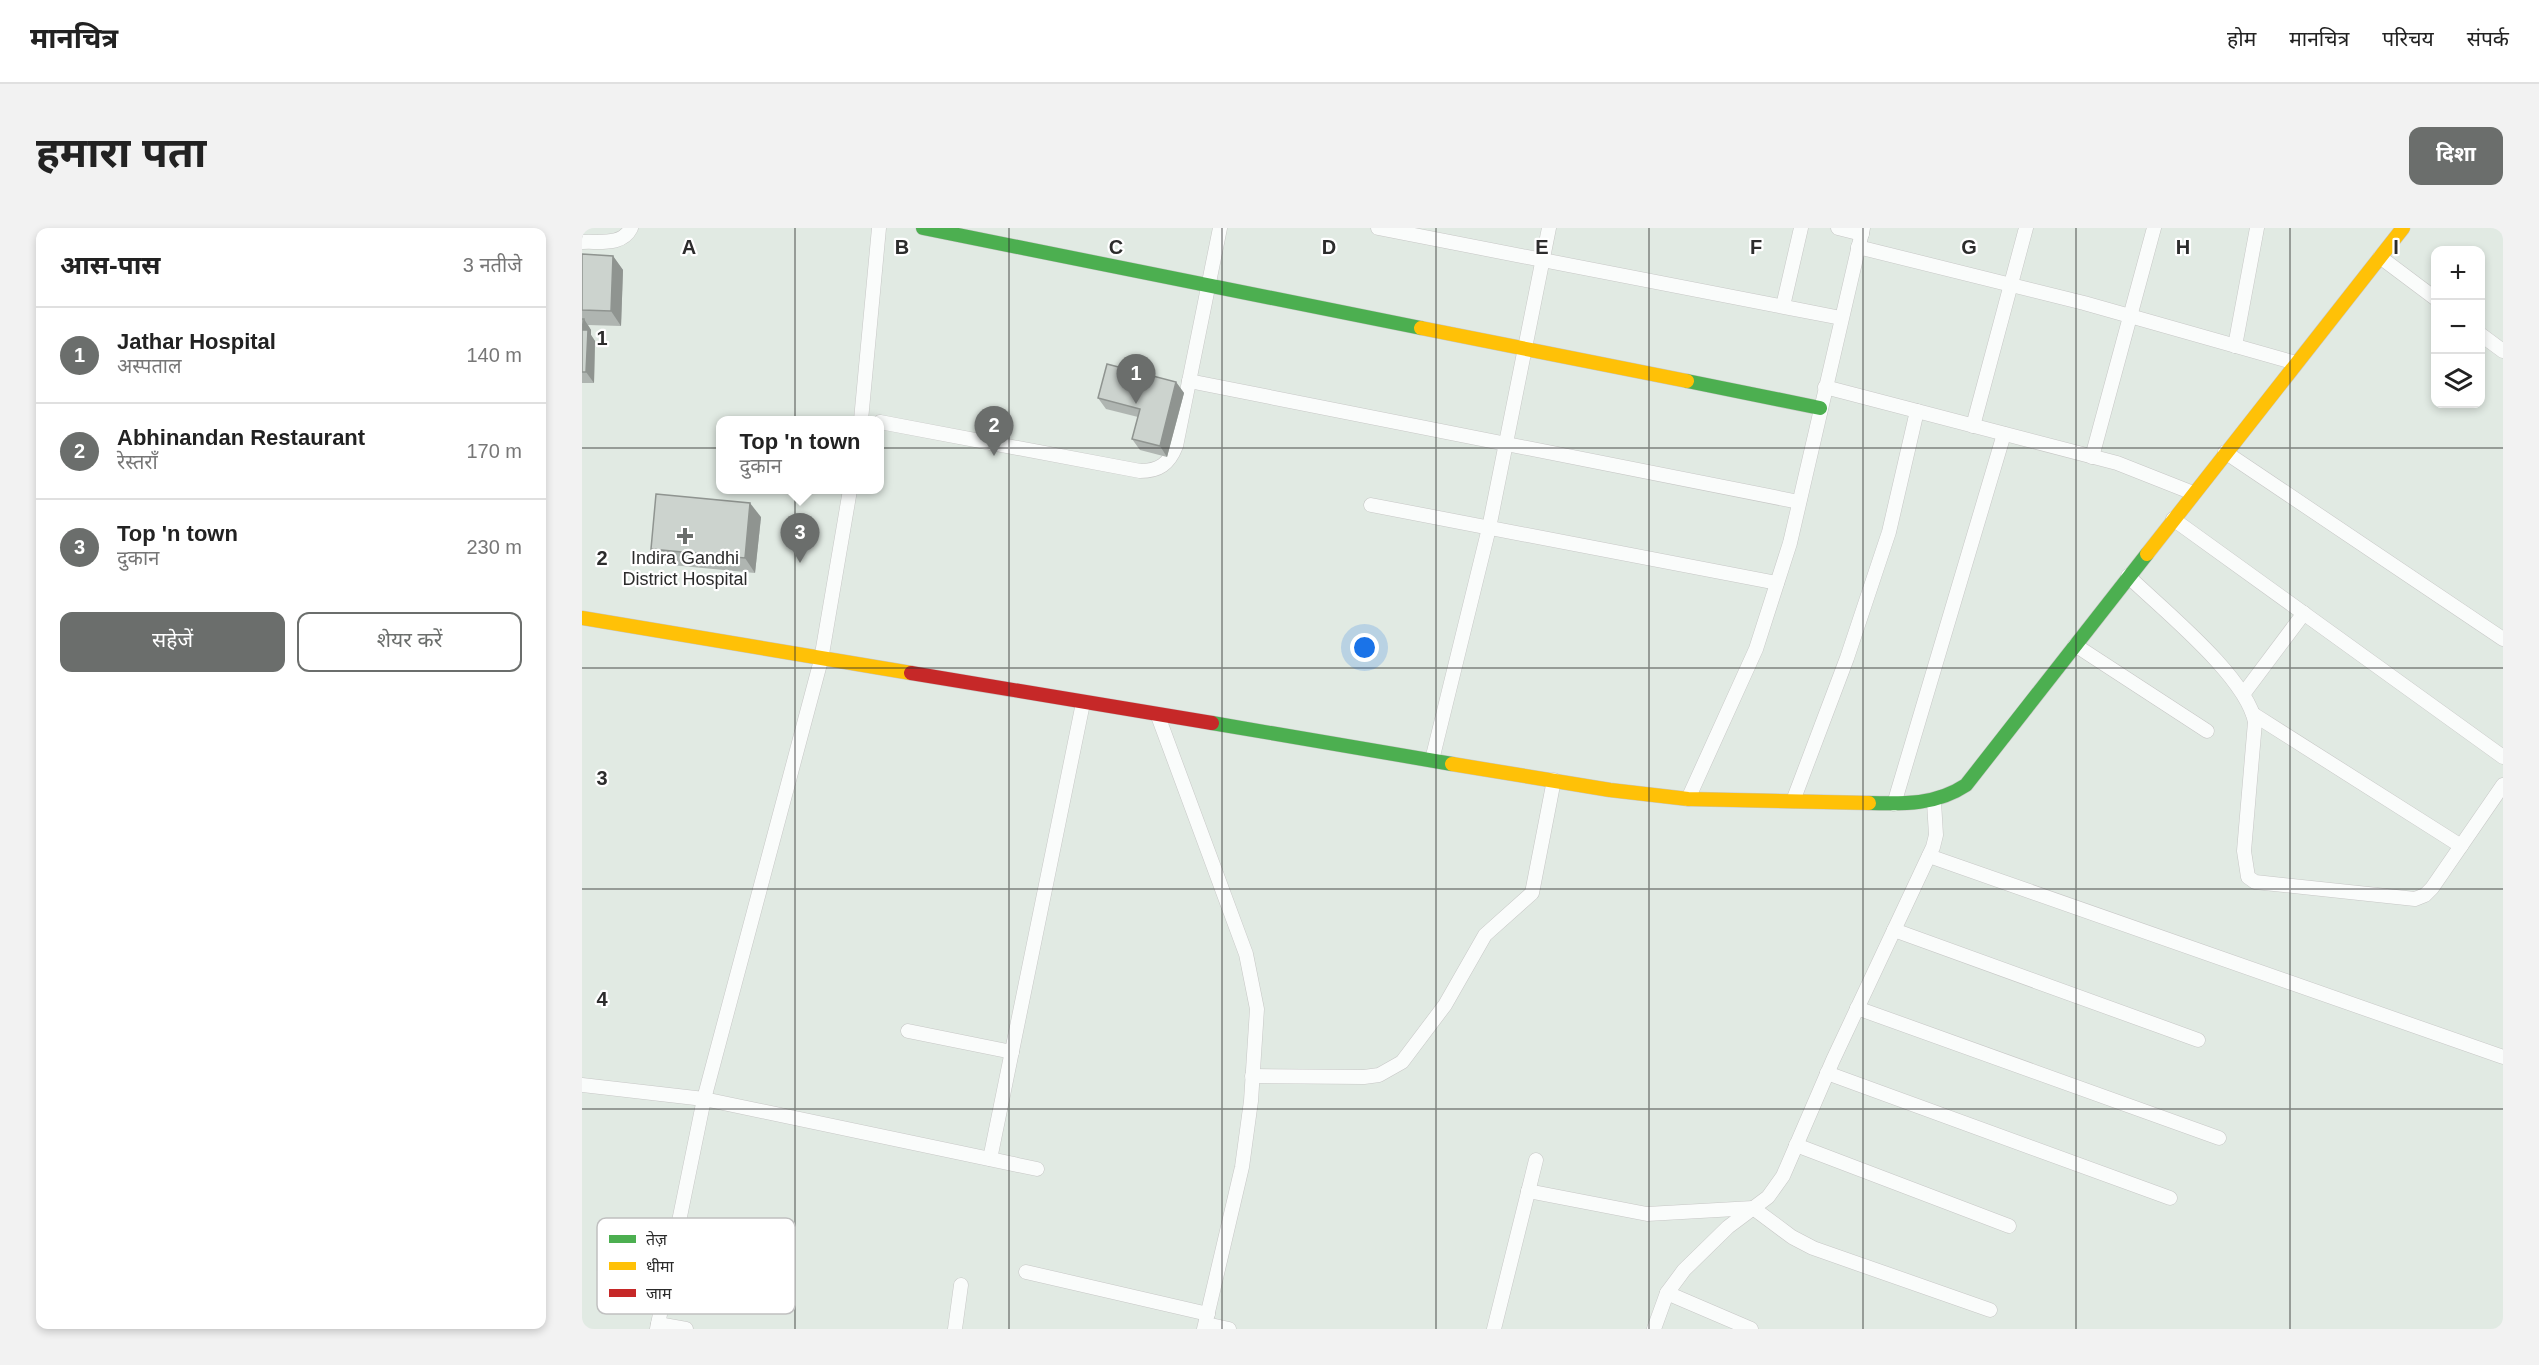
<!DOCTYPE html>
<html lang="hi">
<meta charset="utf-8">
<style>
body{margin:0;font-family:Helvetica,"Noto Sans Devanagari",sans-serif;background:#f2f2f2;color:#222}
.controls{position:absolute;right:18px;top:18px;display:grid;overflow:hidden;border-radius:12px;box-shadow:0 3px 9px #0003}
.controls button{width:54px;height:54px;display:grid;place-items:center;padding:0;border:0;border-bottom:2px solid #e0e0e0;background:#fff;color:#222;font:30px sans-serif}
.you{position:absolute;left:783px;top:420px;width:21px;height:21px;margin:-15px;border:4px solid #fff;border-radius:50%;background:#1a73e8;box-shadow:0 0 0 9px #1a73e833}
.badge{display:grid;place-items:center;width:39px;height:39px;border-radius:50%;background:#6b6e6c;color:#fff;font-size:20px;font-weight:700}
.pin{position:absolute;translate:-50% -50px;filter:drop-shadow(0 2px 3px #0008)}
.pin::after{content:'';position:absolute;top:32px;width:21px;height:18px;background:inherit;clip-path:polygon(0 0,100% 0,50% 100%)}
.popup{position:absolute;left:134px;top:188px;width:168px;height:78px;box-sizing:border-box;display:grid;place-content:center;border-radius:12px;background:#fff;filter:drop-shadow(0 2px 4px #0005);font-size:20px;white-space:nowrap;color:#767676}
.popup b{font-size:22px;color:#222}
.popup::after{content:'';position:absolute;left:50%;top:100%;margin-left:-12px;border:12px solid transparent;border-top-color:#fff}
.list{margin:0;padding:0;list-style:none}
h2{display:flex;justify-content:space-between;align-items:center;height:78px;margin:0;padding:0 24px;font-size:26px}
h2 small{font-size:20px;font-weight:400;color:#767676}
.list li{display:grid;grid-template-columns:39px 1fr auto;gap:18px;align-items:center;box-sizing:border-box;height:96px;padding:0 24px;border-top:2px solid #e0e0e0}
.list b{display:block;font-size:22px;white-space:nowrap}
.list p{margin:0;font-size:20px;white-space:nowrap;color:#767676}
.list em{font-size:20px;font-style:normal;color:#767676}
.actions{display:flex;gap:12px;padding:18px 24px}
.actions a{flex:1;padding:14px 0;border:2px solid #6b6e6c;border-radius:12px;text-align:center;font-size:21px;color:#6b6e6c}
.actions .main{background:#6b6e6c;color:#fff}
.icon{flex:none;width:33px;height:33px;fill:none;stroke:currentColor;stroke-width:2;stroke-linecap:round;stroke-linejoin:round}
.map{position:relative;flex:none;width:1921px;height:1101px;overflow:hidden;border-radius:12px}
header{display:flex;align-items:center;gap:36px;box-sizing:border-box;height:84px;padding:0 30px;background:#fff;border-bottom:2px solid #e0e0e0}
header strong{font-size:28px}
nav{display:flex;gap:33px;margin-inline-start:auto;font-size:21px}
.intro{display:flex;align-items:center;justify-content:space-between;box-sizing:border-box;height:144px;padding:0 36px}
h1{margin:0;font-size:42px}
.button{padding:15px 27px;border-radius:12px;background:#6b6e6c;color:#fff;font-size:21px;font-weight:700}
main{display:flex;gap:36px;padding:0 36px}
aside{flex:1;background:#fff;border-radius:12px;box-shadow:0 3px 9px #0003}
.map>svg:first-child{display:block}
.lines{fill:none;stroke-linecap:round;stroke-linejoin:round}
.street-casing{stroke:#c7c7c6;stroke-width:15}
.fast-casing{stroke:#c7c7c6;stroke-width:15}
.slow-casing{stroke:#c7c7c6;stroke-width:15}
.jam-casing{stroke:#c7c7c6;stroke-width:15}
.street{stroke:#fafcfb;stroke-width:14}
.fast{stroke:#4caf50;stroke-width:14}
.slow{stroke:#ffc107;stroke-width:14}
.jam{stroke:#c62828;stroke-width:14}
.wall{fill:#afb5b1}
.shaded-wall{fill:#8f9490}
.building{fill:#ccd3ce;stroke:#8f9490;stroke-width:1.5}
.grid{fill:none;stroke:#2c2c2c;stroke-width:1.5;stroke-opacity:0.55}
.poi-dot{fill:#6b6e6c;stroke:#fff;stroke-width:2}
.labels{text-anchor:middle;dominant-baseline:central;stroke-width:4.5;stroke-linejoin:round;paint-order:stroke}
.poi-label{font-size:18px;fill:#2c2c2c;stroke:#fff}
.key{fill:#fff;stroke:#c0c0c0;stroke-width:1.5}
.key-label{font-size:16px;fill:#2c2c2c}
.grid-label{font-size:20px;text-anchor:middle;font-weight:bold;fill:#2c2c2c;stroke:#fff;stroke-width:4.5;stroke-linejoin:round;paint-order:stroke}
</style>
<header>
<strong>मानचित्र</strong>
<nav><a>होम</a><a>मानचित्र</a><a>परिचय</a><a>संपर्क</a></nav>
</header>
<div class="intro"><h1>हमारा पता</h1><a class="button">दिशा</a></div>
<main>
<aside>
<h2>आस-पास<small>3 नतीजे</small></h2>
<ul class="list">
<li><span class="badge">1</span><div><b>Jathar Hospital</b><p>अस्पताल</p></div><em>140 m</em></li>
<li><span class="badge">2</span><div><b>Abhinandan Restaurant</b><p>रेस्तराँ</p></div><em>170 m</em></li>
<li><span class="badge">3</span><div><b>Top 'n town</b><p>दुकान</p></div><em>230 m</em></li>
</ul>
<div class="actions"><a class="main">सहेजें</a><a>शेयर करें</a></div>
</aside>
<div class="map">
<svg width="1921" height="1101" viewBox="0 0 1921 1101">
<rect width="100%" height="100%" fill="#e1eae3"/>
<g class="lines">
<defs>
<g id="street">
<path d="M796,0L1259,90"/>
<path d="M1256,0L1280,6"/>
<path d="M0,14C18,13 40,18 49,0"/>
<path d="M1276,19L1502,75L1714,135"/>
<path d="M1798,29L1854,71"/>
<path d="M1201,78L1219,0"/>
<path d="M1898,106L1921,123"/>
<path d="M1653,118L1675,0"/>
<path d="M607,153L1217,274"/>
<path d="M1243,159L1535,235L1611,265"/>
<path d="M279,192L297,0"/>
<path d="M298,194L558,243C577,243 587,236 594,218L638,0"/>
<path d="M1391,198L1444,0"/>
<path d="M1643,224L1921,411"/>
<path d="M1510,229L1572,0"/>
<path d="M789,277L1195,355"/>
<path d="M1591,291L1921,529"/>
<path d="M1546,348C1581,382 1664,448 1673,494L1662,623L1666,649L1673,654L1833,671L1843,667L1850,660L1921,557"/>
<path d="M1493,417L1625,503"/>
<path d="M1662,465L1722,385"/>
<path d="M1671,486L1879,618"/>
<path d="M576,488L664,726L675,781L669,873L660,939L622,1101"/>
<path d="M850,532L907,300L967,0"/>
<path d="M1106,571L1174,421L1208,315L1281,0"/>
<path d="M1211,573L1265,430L1307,304L1335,183"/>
<path d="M1312,576L1422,206"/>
<path d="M1347,628L1921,829"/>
<path d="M1312,702L1616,812"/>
<path d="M1275,780L1637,910"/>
<path d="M326,803L430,824"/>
<path d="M1245,845L1588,970"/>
<path d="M670,848L782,849L797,847L820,834L863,777L903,707L950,665L972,552"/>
<path d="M0,857L122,871L455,941"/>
<path d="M1214,917L1427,998"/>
<path d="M408,931L501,475"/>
<path d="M946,963L1065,986L1171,980L1210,1009L1231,1020L1408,1082"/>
<path d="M444,1044L626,1086"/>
<path d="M1085,1065L1169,1101"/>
<path d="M76,1096L104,1101"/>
<path d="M624,1096L647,1101"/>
<path d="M75,1101L122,871L239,432L268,262"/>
<path d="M373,1101L379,1057"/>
<path d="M912,1101L954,932"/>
<path d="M1072,1101L1085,1065L1102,1042L1146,999L1186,969L1201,948L1251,832L1351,619L1354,607L1352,574"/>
</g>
<g id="fast">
<path d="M341,0L839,100"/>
<path d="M1105,153L1238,180"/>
<path d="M630,495L870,536"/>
<path d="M1287,575C1322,576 1354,577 1384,557L1565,326"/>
</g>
<g id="slow">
<path d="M839,100L1105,153"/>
<path d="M1565,326L1821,0"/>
<path d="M0,390L329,445"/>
<path d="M870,536L1028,562L1106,571L1287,575"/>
</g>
<path id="jam" d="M329,445L630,495"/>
</defs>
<use href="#street" class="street-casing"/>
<use href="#fast" class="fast-casing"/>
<use href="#slow" class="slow-casing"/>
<use href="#jam" class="jam-casing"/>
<use href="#street" class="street"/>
<use href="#fast" class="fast"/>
<use href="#slow" class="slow"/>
<use href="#jam" class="jam"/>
</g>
<g class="wall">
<path d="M0,26L31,28L41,42L39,98L6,97L9,102V107L13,113L12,155H0Z"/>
<path d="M594,154L602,165L585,229L558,222L550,211L556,189L524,181L516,170Z"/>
<path d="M179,289L173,345L79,336L69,321Z"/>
</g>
<g class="shaded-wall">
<path d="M31,28L41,42L39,98L29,83Z"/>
<path d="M2,91L9,102V107L13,113L12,155L4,144L1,102Z"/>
<path d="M594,154L602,165L585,229L578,218Z"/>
<path d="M168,275L179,289L173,345L163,330Z"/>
</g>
<g class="building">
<path d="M0,26L31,28L29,83L0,82Z"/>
<path d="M0,91H2L1,102H6L4,144H0Z"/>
<path d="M525,136L594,154L578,218L550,211L558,181L516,170Z"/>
<path d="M74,266L168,275L163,330L69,321Z"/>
</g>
<path class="grid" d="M213,0V1101M427,0V1101M640,0V1101M854,0V1101M1067,0V1101M1281,0V1101M1494,0V1101M1708,0V1101M0,220H1921M0,440H1921M0,661H1921M0,881H1921"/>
<path class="poi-dot" d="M100 299h6v6h6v6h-6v6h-6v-6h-6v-6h6z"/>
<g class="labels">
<g class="poi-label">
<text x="103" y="330">Indira Gandhi<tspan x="103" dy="21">District Hospital</tspan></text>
</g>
</g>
<rect x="15" y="990" width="198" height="96" rx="9" class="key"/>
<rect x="27" y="1007" width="27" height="8" fill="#4caf50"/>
<rect x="27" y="1034" width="27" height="8" fill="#ffc107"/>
<rect x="27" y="1061" width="27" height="8" fill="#c62828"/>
<g class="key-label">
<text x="64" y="1017">तेज़</text>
<text x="64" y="1044">धीमा</text>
<text x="64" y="1071">जाम</text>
</g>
<g class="grid-label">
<text x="107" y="26">A</text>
<text x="320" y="26">B</text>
<text x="534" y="26">C</text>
<text x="747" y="26">D</text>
<text x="960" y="26">E</text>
<text x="1174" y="26">F</text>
<text x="1387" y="26">G</text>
<text x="1601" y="26">H</text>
<text x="1814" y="26">I</text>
<text x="20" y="117">1</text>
<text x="20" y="337">2</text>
<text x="20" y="557">3</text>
<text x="20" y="778">4</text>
</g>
</svg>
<div class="controls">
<button>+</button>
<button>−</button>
<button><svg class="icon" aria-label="layers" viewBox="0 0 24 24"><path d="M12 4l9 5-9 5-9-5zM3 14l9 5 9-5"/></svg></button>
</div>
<div class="you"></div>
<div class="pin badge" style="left:554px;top:176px">1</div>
<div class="pin badge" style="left:412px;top:228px">2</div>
<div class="pin badge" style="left:218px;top:335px">3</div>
<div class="popup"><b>Top 'n town</b>दुकान</div>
</div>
</main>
